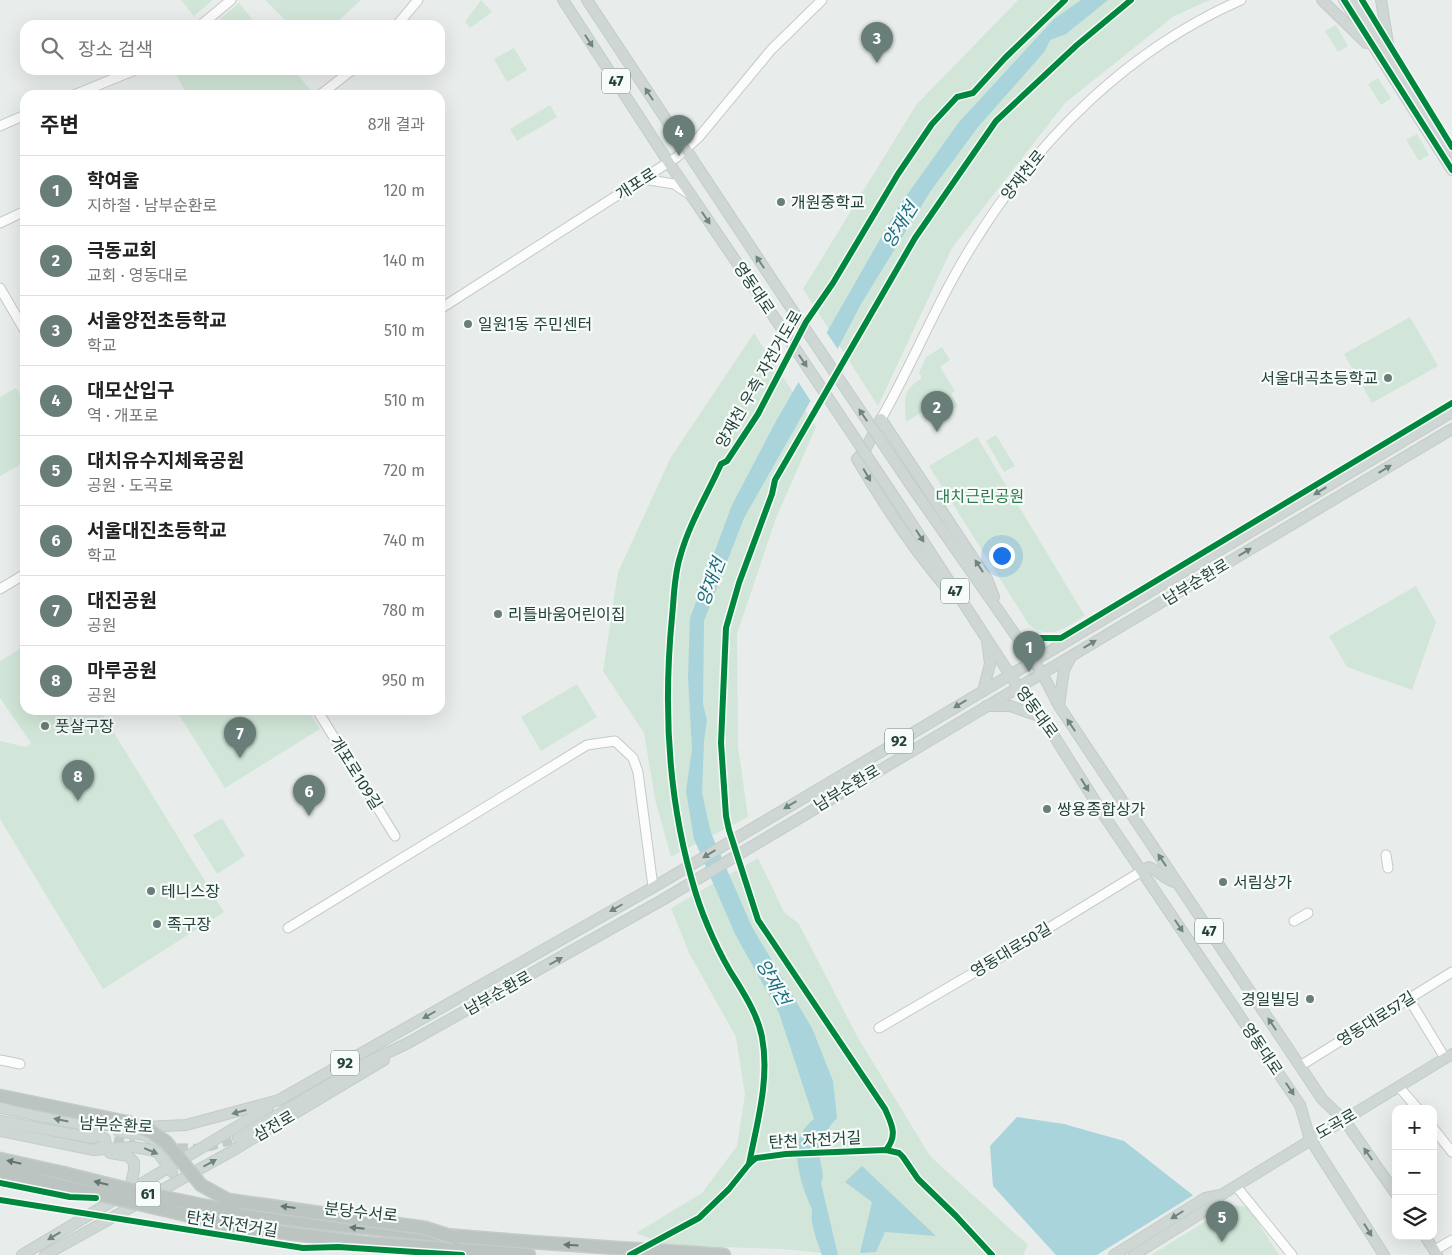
<!DOCTYPE html>
<html lang="ko">
<meta charset="utf-8">
<style>
body{margin:0;font-family:"Fira Sans","Noto Sans KR",sans-serif;background:#f6f6f6;color:#222}
.controls{position:absolute;right:15px;bottom:15px;display:grid;overflow:hidden;border-radius:10px;box-shadow:0 5px 20px #0002}
.controls button{width:45px;height:45px;display:grid;place-items:center;padding:0;border:0;border-bottom:1px solid #e0e0e0;background:#fff;color:#222;font:25px sans-serif}
.you{position:absolute;left:1001px;top:555px;width:18px;height:18px;margin:-12px;border:4px solid #fff;border-radius:50%;background:#1a73e8;box-shadow:0 0 0 8px #1a73e833}
.badge{display:grid;place-items:center;width:32px;height:32px;border-radius:50%;background:#697e78;color:#fff;font-size:16px;font-weight:700}
.pin{position:absolute;translate:-50% -41px;filter:drop-shadow(0 1px 2px #0008)}
.pin::after{content:'';position:absolute;top:26px;width:18px;height:15px;background:inherit;clip-path:polygon(0 0,100% 0,50% 100%)}
.list{margin:0;padding:0;list-style:none}
h2{display:flex;justify-content:space-between;align-items:center;height:65px;margin:0;padding:0 20px;font-size:21px}
h2 small{font-size:16px;font-weight:400;color:#767676}
.list li{display:grid;grid-template-columns:32px 1fr auto;gap:15px;align-items:center;box-sizing:border-box;height:70px;padding:0 20px;border-top:1px solid #e0e0e0}
.list b{display:block;font-size:19px;white-space:nowrap}
.list p{margin:0;font-size:16px;white-space:nowrap;color:#767676}
.list em{font-size:16px;font-style:normal;color:#767676}
.icon{flex:none;width:28px;height:28px;fill:none;stroke:currentColor;stroke-width:2;stroke-linecap:round;stroke-linejoin:round}
.map{position:relative;flex:none;width:1452px;height:1255px;overflow:hidden}
.search{position:absolute;background:#fff;box-shadow:0 5px 20px #0002;left:20px;top:20px;width:425px;height:55px;display:flex;align-items:center;gap:12px;box-sizing:border-box;padding:0 18px;border-radius:15px;color:#767676;font-size:19px}
.panel{position:absolute;background:#fff;box-shadow:0 5px 20px #0002;left:20px;top:90px;width:425px;height:625px;border-radius:15px}
.map>svg:first-child{display:block}
.green{fill:#d1e6d8}
.water{fill:#a9d4db}
.pier{fill:#e8edeb}
.lines{fill:none;stroke-linecap:round;stroke-linejoin:round}
.major-tunnel{stroke:#c1cbc8;stroke-width:10;stroke-dasharray:10 5;stroke-linecap:butt}
.minor-casing{stroke:#c5cac8;stroke-width:11}
.major-casing{stroke:#c3ccc9;stroke-width:12}
.highway-casing{stroke:#c3ccc9;stroke-width:15}
.minor{stroke:#fcfcfc;stroke-width:9}
.major{stroke:#cfd7d5;stroke-width:10}
.highway{stroke:#bcc4c2;stroke-width:12}
.major-bridge-casing{stroke:#c3ccc9;stroke-width:12;stroke-linecap:butt}
.highway-bridge-casing{stroke:#c3ccc9;stroke-width:15;stroke-linecap:butt}
.major-bridge{stroke:#cfd7d5;stroke-width:10}
.highway-bridge{stroke:#bcc4c2;stroke-width:12}
.cycleway-casing{stroke:#f7fbf9;stroke-width:9}
.cycleway{stroke:#00873e;stroke-width:6}
.oneway{fill:#718580}
.oneway2{fill:#617670}
.poi-dot{fill:#697e78;stroke:#f7fbf9;stroke-width:2}
.labels{text-anchor:middle;dominant-baseline:central;stroke-width:4.5;stroke-linejoin:round;paint-order:stroke}
.shield{fill:#f7fbf9;stroke:#637a73;stroke-width:1}
.shield-label{font-size:15px;font-weight:bold;fill:#24423a}
.street-label{font-size:16px;fill:#24423a;stroke:#f7fbf9}
.poi-label{font-size:16px;fill:#24423a;stroke:#f7fbf9;text-anchor:start}
.park-label{font-size:16px;fill:#2d7a4b;stroke:#f7fbf9}
.water-label{font-size:18px;font-style:italic;fill:#1c6f80;stroke:#f7fbf9}
</style>
<div class="map">
<svg width="1452" height="1255" viewBox="0 0 1452 1255">
<rect width="100%" height="100%" fill="#e8edeb"/>
<g class="green">
<path d="M181,0H213L194,16Z"/>
<path d="M265,0H361L334,25H290Z"/>
<path d="M481,0L492,12L470,28L465,22Z"/>
<path d="M1018,0H1210L1174,16L1065,103L952,248L878,406L803,289L916,105Z"/>
<path d="M239,3L257,25H213Z"/>
<path d="M1336,25L1348,46L1338,52L1325,31Z"/>
<path d="M514,48L527,70L507,82L494,59Z"/>
<path d="M174,70H294L312,92L308,95H187Z"/>
<path d="M1378,78L1391,98L1381,105L1368,84Z"/>
<path d="M550,105L557,117L517,141L510,129Z"/>
<path d="M1417,134L1429,155L1419,161L1406,140Z"/>
<path d="M1410,317L1438,366L1372,403L1344,354Z"/>
<path d="M754,333L816,427L776,518L737,634L738,746L748,817L671,857L655,799L644,733L603,671L618,572L671,457Z"/>
<path d="M942,347L950,360L940,367L955,391L951,394L958,406L945,414L938,402L906,422C905,399 901,391 922,378L919,373L926,357Z"/>
<path d="M16,388L25,404V462L0,476V397Z"/>
<path d="M996,435L1015,466L1004,472L986,441Z"/>
<path d="M977,437L1085,616C1064,628 1052,641 1029,625L929,466Z"/>
<path d="M1416,586L1436,622L1412,690L1347,667L1329,636Z"/>
<path d="M25,646V710H100L224,912L103,989L0,819V741L26,747L31,743L0,698V661Z"/>
<path d="M577,684L597,717L541,751L521,717Z"/>
<path d="M176,710H308L320,729L225,788Z"/>
<path d="M222,818L245,856L217,874L193,835Z"/>
<path d="M758,858L784,912L799,924L857,1036L930,1156L1028,1245L1023,1255H841L782,1249L666,1245L636,1233L702,1193L737,1146L745,1094L736,1037L689,953L671,908Z"/>
<path d="M1236,1205L1248,1207L1279,1255H1151L1224,1210Z"/>
</g>
<g class="water">
<path d="M1081,0H1108L1066,34L1050,40L1045,51L978,127L930,192L861,304L811,400L744,518L704,621L703,704L707,720L704,741L702,793L711,833L752,927L812,1028L833,1081L837,1118C826,1129 820,1143 820,1159C821,1169 825,1173 821,1183L838,1255H822C818,1244 814,1234 812,1222C811,1217 813,1211 811,1207C799,1180 786,1139 814,1119L779,1013L735,934L694,839L686,791L692,749L688,677L690,618L732,505L775,423L899,206L959,122L1054,19Z"/>
<path d="M1017,1117L1064,1124L1124,1141L1194,1196L1097,1255H1056L993,1186L990,1146Z"/>
<path d="M862,1166L936,1236L885,1232L876,1252L860,1253L872,1202L845,1182Z"/>
</g>
<g class="pier">
<path d="M825,330L839,351L812,403L797,380Z"/>
<path d="M1195,1194V1198L1102,1255H1097Z"/>
</g>
<g class="lines">
<g class="major-tunnel">
<path d="M99,1139L134,1145"/>
<path d="M148,1147L199,1149L238,1138"/>
</g>
<defs>
<g id="minor">
<path d="M201,25L231,0"/>
<path d="M397,25L418,0"/>
<path d="M74,95L135,70"/>
<path d="M320,95L352,70"/>
<path d="M0,126L25,115"/>
<path d="M643,179L674,184L689,194"/>
<path d="M0,223L25,211"/>
<path d="M0,288L25,331"/>
<path d="M440,309L677,157L699,137L771,50L822,0"/>
<path d="M881,419C914,361 939,297 975,241C1039,138 1129,49 1241,0"/>
<path d="M0,589L25,574"/>
<path d="M317,710L395,836"/>
<path d="M1386,855L1388,868"/>
<path d="M1294,921L1308,913"/>
<path d="M288,928L587,745L615,741L633,758L638,772L653,887"/>
<path d="M1409,999L1445,1058"/>
<path d="M879,1028L1011,951L1142,871"/>
<path d="M0,1060L20,1064"/>
<path d="M1300,1066L1452,972"/>
<path d="M1399,1087L1418,1109"/>
<path d="M1433,1128L1452,1152"/>
<path d="M1236,1186L1292,1255"/>
<path d="M1435,1250L1452,1240"/>
</g>
<g id="major">
<path d="M563,0L669,163L776,320"/>
<path d="M587,0L787,302"/>
<path d="M1322,0L1366,43"/>
<path d="M1344,0L1452,170"/>
<path d="M1355,0L1452,151"/>
<path d="M1381,0L1389,49"/>
<path d="M910,484L1042,673L1059,706L1322,1099L1345,1121L1396,1194"/>
<path d="M893,495L1018,687L1042,717L1107,820L1300,1105L1310,1139L1384,1255"/>
<path d="M948,590C913,549 884,505 857,459L865,450L881,419L987,579L994,597"/>
<path d="M983,691L990,664L987,640"/>
<path d="M1059,705L1064,670L1071,657"/>
<path d="M986,706H1010L1042,717"/>
<path d="M1142,871L1149,867C1161,872 1162,879 1177,883"/>
<path d="M0,1108L80,1124L126,1126"/>
<path d="M0,1121L93,1138"/>
<path d="M85,1127L105,1139L106,1145L97,1149"/>
<path d="M143,1127L186,1125L279,1100L659,884L1452,412"/>
<path d="M0,1131L94,1150L133,1147L151,1150L158,1153L172,1172"/>
<path d="M118,1131L144,1135L157,1141"/>
<path d="M238,1138L366,1063L408,1043L664,899L1452,429"/>
<path d="M110,1153L128,1156L134,1162V1171L129,1192"/>
<path d="M1425,1236L1437,1255"/>
<path d="M22,1255L268,1108"/>
<path d="M45,1255L232,1151L384,1060"/>
<path d="M1114,1255L1205,1198L1221,1195L1452,1054"/>
<path d="M1134,1255L1211,1207L1221,1195"/>
</g>
<g id="highway">
<path d="M0,1096L10,1098"/>
<path d="M0,1159L63,1173"/>
<path d="M0,1171L62,1186"/>
<path d="M235,1212C397,1235 560,1244 724,1255"/>
<path d="M238,1227L364,1243L529,1255"/>
</g>
</defs>
<use href="#minor" class="minor-casing"/>
<use href="#major" class="major-casing"/>
<use href="#highway" class="highway-casing"/>
<use href="#minor" class="minor"/>
<use href="#major" class="major"/>
<use href="#highway" class="highway"/>
<defs>
<g id="major-bridge">
<path d="M787,302L910,484"/>
<path d="M776,320L893,495"/>
</g>
<g id="highway-bridge">
<path d="M10,1098L131,1123L150,1131L166,1142L201,1185L228,1200L425,1228L456,1238"/>
<path d="M63,1173L143,1193L235,1212"/>
<path d="M62,1186L238,1227"/>
</g>
</defs>
<use href="#major-bridge" class="major-bridge-casing"/>
<use href="#highway-bridge" class="highway-bridge-casing"/>
<use href="#major-bridge" class="major-bridge"/>
<use href="#highway-bridge" class="highway-bridge"/>
<defs>
<g id="cycleway">
<path d="M1344,0L1452,170"/>
<path d="M1362,0L1452,147"/>
<path d="M1040,638H1061L1452,403"/>
<path d="M886,1150C898,1135 892,1125 885,1109L758,920L729,830L726,816L721,743L726,628L739,583L772,494L775,480L915,238L996,121L1077,45L1131,0"/>
<path d="M749,1164C757,1123 770,1079 762,1037C758,1016 746,997 735,979C720,956 704,920 696,894C668,804 663,710 672,617C674,598 674,576 680,557C689,524 707,495 721,464L727,461L758,414L806,322L833,283L898,174L932,124L957,97L973,93L1005,58L1065,0"/>
<path d="M0,1183L70,1197L96,1198"/>
<path d="M0,1200L303,1248L338,1247L462,1255"/>
<path d="M630,1255L699,1218L729,1189L749,1164L756,1158L786,1154L886,1150L899,1153L903,1157L918,1179L956,1216L992,1255"/>
</g>
</defs>
<use href="#cycleway" class="cycleway-casing"/>
<use href="#cycleway" class="cycleway"/>
</g>
<defs><path id="oneway-solid" d="M-6-.8H1V-3.2L6.5 0L1 3.2V.8H-6Z" transform="scale(1.25)"/></defs>
<g class="oneway">
<use href="#oneway-solid" transform="translate(589 41) rotate(57)"/>
<use href="#oneway-solid" transform="translate(649 94) rotate(-123)"/>
<use href="#oneway-solid" transform="translate(706 218) rotate(56)"/>
<use href="#oneway-solid" transform="translate(760 262) rotate(-124)"/>
<use href="#oneway-solid" transform="translate(803 361) rotate(56)"/>
<use href="#oneway-solid" transform="translate(863 415) rotate(-124)"/>
<use href="#oneway-solid" transform="translate(1385 469) rotate(-31)"/>
<use href="#oneway-solid" transform="translate(867 475) rotate(60)"/>
<use href="#oneway-solid" transform="translate(1320 491) rotate(149)"/>
<use href="#oneway-solid" transform="translate(920 536) rotate(57)"/>
<use href="#oneway-solid" transform="translate(1245 552) rotate(-31)"/>
<use href="#oneway-solid" transform="translate(979 566) rotate(-123)"/>
<use href="#oneway-solid" transform="translate(1090 644) rotate(-31)"/>
<use href="#oneway-solid" transform="translate(960 704) rotate(149)"/>
<use href="#oneway-solid" transform="translate(1071 725) rotate(-124)"/>
<use href="#oneway-solid" transform="translate(1085 785) rotate(58)"/>
<use href="#oneway-solid" transform="translate(790 805) rotate(149)"/>
<use href="#oneway-solid" transform="translate(709 854) rotate(149)"/>
<use href="#oneway-solid" transform="translate(1162 860) rotate(-124)"/>
<use href="#oneway-solid" transform="translate(616 908) rotate(150)"/>
<use href="#oneway-solid" transform="translate(1179 926) rotate(56)"/>
<use href="#oneway-solid" transform="translate(556 961) rotate(-29)"/>
<use href="#oneway-solid" transform="translate(429 1015) rotate(150)"/>
<use href="#oneway-solid" transform="translate(1272 1024) rotate(-124)"/>
<use href="#oneway-solid" transform="translate(1290 1089) rotate(56)"/>
<use href="#oneway-solid" transform="translate(239 1112) rotate(165)"/>
<use href="#oneway-solid" transform="translate(61 1120) rotate(-168)"/>
<use href="#oneway-solid" transform="translate(151 1151) rotate(23)"/>
<use href="#oneway-solid" transform="translate(1368 1154) rotate(-125)"/>
<use href="#oneway-solid" transform="translate(210 1163) rotate(-29)"/>
<use href="#oneway-solid" transform="translate(1177 1215) rotate(148)"/>
<use href="#oneway-solid" transform="translate(1368 1230) rotate(58)"/>
<use href="#oneway-solid" transform="translate(54 1236) rotate(149)"/>
</g>
<g class="oneway2">
<use href="#oneway-solid" transform="translate(14 1162) rotate(-167)"/>
<use href="#oneway-solid" transform="translate(101 1183) rotate(-166)"/>
<use href="#oneway-solid" transform="translate(288 1207) rotate(-173)"/>
<use href="#oneway-solid" transform="translate(357 1228) rotate(-174)"/>
<use href="#oneway-solid" transform="translate(571 1245) rotate(-176)"/>
</g>
<g class="poi-dot">
<circle cx="781" cy="202" r="5"/>
<circle cx="468" cy="324" r="5"/>
<circle cx="1388" cy="378" r="5"/>
<circle cx="498" cy="614" r="5"/>
<circle cx="45" cy="726" r="5"/>
<circle cx="1047" cy="809" r="5"/>
<circle cx="1223" cy="882" r="5"/>
<circle cx="151" cy="891" r="5"/>
<circle cx="157" cy="924" r="5"/>
<circle cx="1310" cy="999" r="5"/>
</g>
<g class="labels">
<g class="shield">
<rect x="602" y="68.5" width="28" height="25" rx="4"/>
<rect x="941" y="578.5" width="28" height="25" rx="4"/>
<rect x="885" y="728.5" width="28" height="25" rx="4"/>
<rect x="1195" y="918.5" width="28" height="25" rx="4"/>
<rect x="331" y="1050.5" width="28" height="25" rx="4"/>
<rect x="135.5" y="1181.5" width="25" height="25" rx="4"/>
</g>
<g class="shield-label">
<text x="616" y="81">47</text>
<text x="955" y="591">47</text>
<text x="899" y="741">92</text>
<text x="1209" y="931">47</text>
<text x="345" y="1063">92</text>
<text x="148" y="1194">61</text>
</g>
<g class="street-label">
<text transform="translate(1023 175) rotate(-51)">양재천로</text>
<text transform="translate(636 184) rotate(-33)">개포로</text>
<text transform="translate(754 288) rotate(56)">영동대로</text>
<text transform="translate(759 379) rotate(-60)">양재천 우측 자전거도로</text>
<text transform="translate(1196 582) rotate(-31)">남부순환로</text>
<text transform="translate(1037 712) rotate(54)">영동대로</text>
<text transform="translate(356 773) rotate(58)">개포로109길</text>
<text transform="translate(847 788) rotate(-31)">남부순환로</text>
<text transform="translate(1011 950) rotate(-31)">영동대로50길</text>
<text transform="translate(498 993) rotate(-29)">남부순환로</text>
<text transform="translate(1376 1019) rotate(-32)">영동대로57길</text>
<text transform="translate(1262 1049) rotate(56)">영동대로</text>
<text transform="translate(1336 1124) rotate(-30)">도곡로</text>
<text transform="translate(116 1125) rotate(3)">남부순환로</text>
<text transform="translate(274 1126) rotate(-30)">삼전로</text>
<text transform="translate(815 1140) rotate(-3)">탄천 자전거길</text>
<text transform="translate(361 1212) rotate(6)">분당수서로</text>
<text transform="translate(232 1224) rotate(9)">탄천 자전거길</text>
</g>
<g class="poi-label">
<text x="791" y="202">개원중학교</text>
<text x="478" y="324">일원1동 주민센터</text>
<text x="1378" y="378" text-anchor="end">서울대곡초등학교</text>
<text x="508" y="614">리틀바움어린이집</text>
<text x="55" y="726">풋살구장</text>
<text x="1057" y="809">쌍용종합상가</text>
<text x="1233" y="882">서림상가</text>
<text x="161" y="891">테니스장</text>
<text x="167" y="924">족구장</text>
<text x="1300" y="999" text-anchor="end">경일빌딩</text>
</g>
<g class="park-label">
<text x="980" y="496">대치근린공원</text>
</g>
<g class="water-label">
<text transform="translate(900 225) rotate(-58)">양재천</text>
<text transform="translate(711 582) rotate(-69)">양재천</text>
<text transform="translate(773 982) rotate(61)">양재천</text>
</g>
</g>
</svg>
<div class="controls">
<button>+</button>
<button>−</button>
<button><svg class="icon" aria-label="layers" viewBox="0 0 24 24"><path d="M12 4l9 5-9 5-9-5zM3 14l9 5 9-5"/></svg></button>
</div>
<div class="you"></div>
<div class="pin badge" style="left:1029px;top:672px">1</div>
<div class="pin badge" style="left:937px;top:432px">2</div>
<div class="pin badge" style="left:877px;top:63px">3</div>
<div class="pin badge" style="left:679px;top:156px">4</div>
<div class="pin badge" style="left:1222px;top:1242px">5</div>
<div class="pin badge" style="left:309px;top:816px">6</div>
<div class="pin badge" style="left:240px;top:758px">7</div>
<div class="pin badge" style="left:78px;top:801px">8</div>
<div class="search"><svg class="icon" aria-label="search" viewBox="0 0 24 24"><circle cx="10" cy="10" r="6"/><path d="M15 15l6 6"/></svg>장소 검색</div>
<section class="panel">
<h2>주변<small>8개 결과</small></h2>
<ul class="list">
<li><span class="badge">1</span><div><b>학여울</b><p>지하철 · 남부순환로</p></div><em>120 m</em></li>
<li><span class="badge">2</span><div><b>극동교회</b><p>교회 · 영동대로</p></div><em>140 m</em></li>
<li><span class="badge">3</span><div><b>서울양전초등학교</b><p>학교</p></div><em>510 m</em></li>
<li><span class="badge">4</span><div><b>대모산입구</b><p>역 · 개포로</p></div><em>510 m</em></li>
<li><span class="badge">5</span><div><b>대치유수지체육공원</b><p>공원 · 도곡로</p></div><em>720 m</em></li>
<li><span class="badge">6</span><div><b>서울대진초등학교</b><p>학교</p></div><em>740 m</em></li>
<li><span class="badge">7</span><div><b>대진공원</b><p>공원</p></div><em>780 m</em></li>
<li><span class="badge">8</span><div><b>마루공원</b><p>공원</p></div><em>950 m</em></li>
</ul>
</section>
</div>
